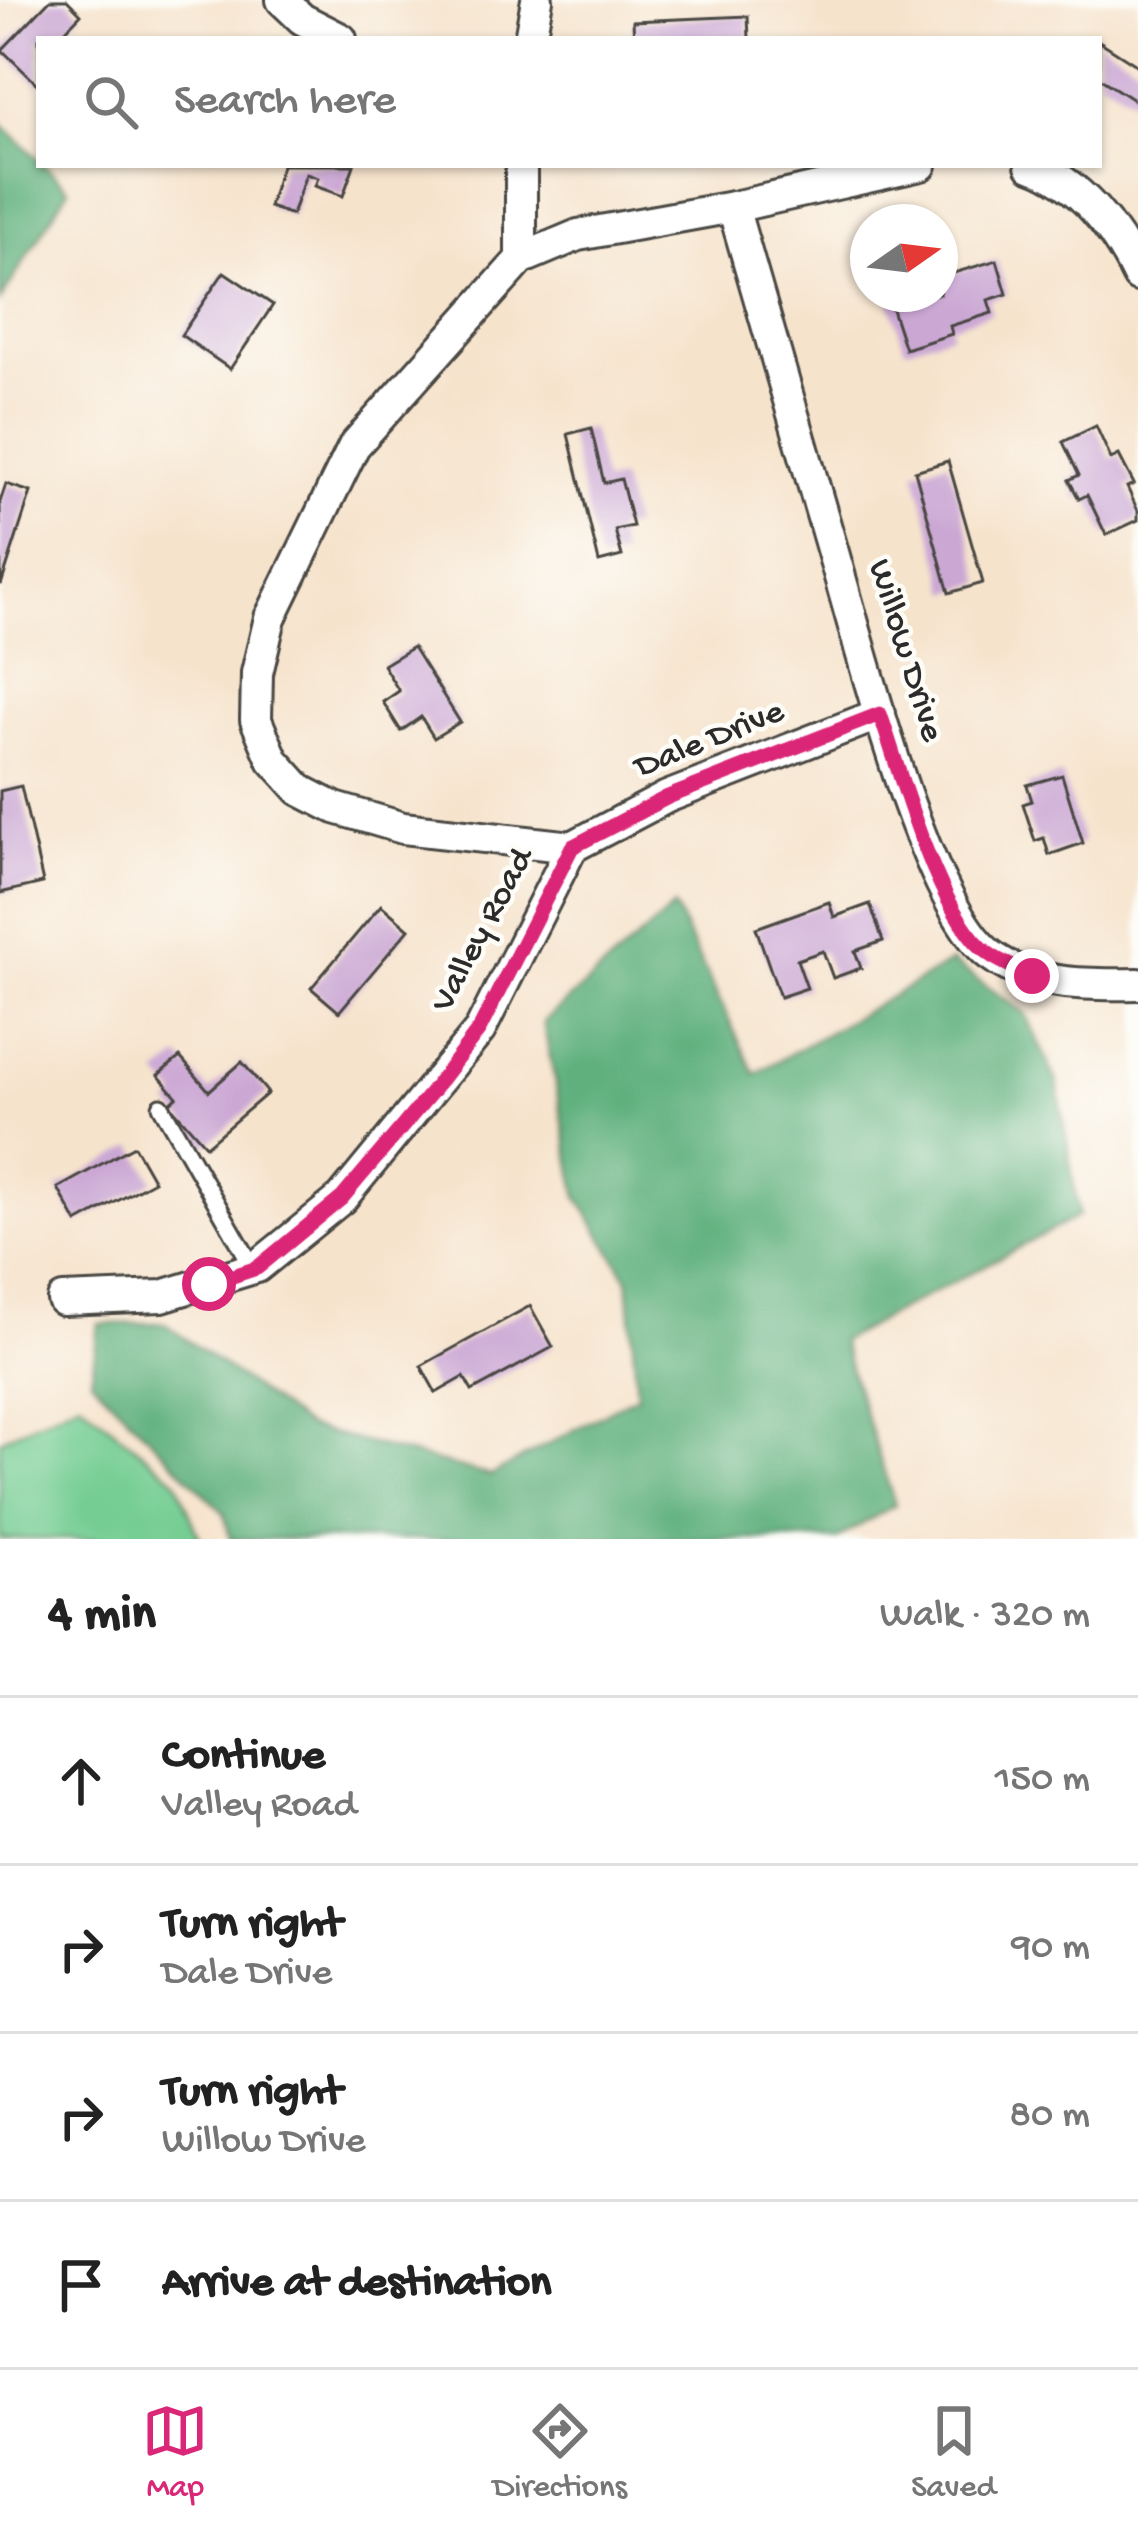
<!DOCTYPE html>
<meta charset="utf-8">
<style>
body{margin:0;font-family:"Gochi Hand",sans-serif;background:#f6f6f6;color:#222}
.compass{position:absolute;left:850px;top:204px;width:108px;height:108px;border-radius:50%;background:#fff;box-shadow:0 3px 9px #0004;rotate:76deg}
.stop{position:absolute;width:36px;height:36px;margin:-27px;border:9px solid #db2777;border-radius:50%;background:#fff}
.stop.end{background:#db2777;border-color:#fff;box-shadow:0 3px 12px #0008}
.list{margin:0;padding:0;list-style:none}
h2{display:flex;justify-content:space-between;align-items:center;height:156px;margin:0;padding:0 48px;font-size:51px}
h2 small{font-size:39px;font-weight:400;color:#767676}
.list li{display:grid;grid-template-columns:78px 1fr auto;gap:36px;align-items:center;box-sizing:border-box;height:168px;padding:0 48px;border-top:3px solid #e0e0e0}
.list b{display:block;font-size:45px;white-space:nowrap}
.list p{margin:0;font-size:39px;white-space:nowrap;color:#767676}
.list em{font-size:39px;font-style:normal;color:#767676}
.icon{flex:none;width:66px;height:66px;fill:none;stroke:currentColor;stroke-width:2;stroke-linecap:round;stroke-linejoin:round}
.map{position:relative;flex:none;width:1138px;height:1539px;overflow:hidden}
.search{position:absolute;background:#fff;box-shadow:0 3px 9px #0004;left:36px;right:36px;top:36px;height:132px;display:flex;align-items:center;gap:30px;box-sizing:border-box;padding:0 42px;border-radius:0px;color:#767676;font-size:45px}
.sheet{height:828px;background:#fff}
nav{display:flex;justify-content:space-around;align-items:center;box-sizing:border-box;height:168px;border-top:3px solid #e0e0e0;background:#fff;font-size:33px;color:#767676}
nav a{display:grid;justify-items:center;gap:6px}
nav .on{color:#db2777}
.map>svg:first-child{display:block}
.green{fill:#74cd93;stroke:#507c5f;stroke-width:3}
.forest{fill:#5fb07d;stroke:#456e54;stroke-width:3}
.building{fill:#cba7d4}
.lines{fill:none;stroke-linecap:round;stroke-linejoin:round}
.service-casing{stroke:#494743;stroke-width:21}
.minor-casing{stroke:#494743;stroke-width:36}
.service{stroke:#fff;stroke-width:15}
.minor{stroke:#fff;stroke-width:30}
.route{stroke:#db2777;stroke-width:15}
.labels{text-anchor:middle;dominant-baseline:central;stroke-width:9;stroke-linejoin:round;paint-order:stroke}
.street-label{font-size:36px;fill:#2b2b2b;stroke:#fdfcf7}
</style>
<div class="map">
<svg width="1138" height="1539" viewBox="0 0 1138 1539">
<rect width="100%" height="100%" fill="#fdfcf7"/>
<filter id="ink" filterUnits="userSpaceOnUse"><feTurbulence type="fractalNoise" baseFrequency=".00833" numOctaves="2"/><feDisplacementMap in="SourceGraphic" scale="24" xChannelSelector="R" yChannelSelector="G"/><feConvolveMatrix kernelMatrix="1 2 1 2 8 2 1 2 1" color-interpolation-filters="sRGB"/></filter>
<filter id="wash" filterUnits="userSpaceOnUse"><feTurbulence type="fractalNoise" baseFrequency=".004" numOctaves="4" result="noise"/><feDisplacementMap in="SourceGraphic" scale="48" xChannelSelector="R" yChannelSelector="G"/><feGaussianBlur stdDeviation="2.7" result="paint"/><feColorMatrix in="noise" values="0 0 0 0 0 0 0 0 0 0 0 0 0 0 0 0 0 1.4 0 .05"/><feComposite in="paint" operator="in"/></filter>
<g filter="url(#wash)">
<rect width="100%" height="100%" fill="#f6e3cc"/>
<path class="green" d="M80,1401L177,1481L200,1539H0V1440Z"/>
<g class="forest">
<path d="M0,122L39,160V165H44L69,189L0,301Z"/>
<path d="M674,907L755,1074L952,962L1025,1013L1057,1082L1079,1216L841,1341L895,1505L837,1539H230L224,1513L91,1379L99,1324L164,1323L307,1427L491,1476L637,1395L628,1279L578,1197L543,1022Z"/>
</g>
<g id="blocks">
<g class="building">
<path d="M50,0H67L81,14L57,39H39V86L2,50Z"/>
<path d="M748,16L749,39H634L633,21Z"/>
<path d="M1099,41L1138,66V103L1099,78Z"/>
<path d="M282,165H354L343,196L315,186L318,178L306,174L292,215L269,207Z"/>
<path d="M997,260L1007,294L988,300L992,313L950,326L952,334L905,349L887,294H940V277Z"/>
<path d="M224,272L273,305L230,369L181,335Z"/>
<path d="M1096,426L1111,459L1119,455L1134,484L1127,487L1138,511V520L1106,535L1087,495L1079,499L1069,480L1079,475L1063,442Z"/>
<path d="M591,428L604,483L621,479L633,526L615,530L622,556L599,562L568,434Z"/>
<path d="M948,461L983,583L949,593L915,471Z"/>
<path d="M6,484L31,492L1,585L0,502Z"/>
<path d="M413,647L460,722L434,738L421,717L401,731L383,702L399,691L383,665Z"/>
<path d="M1062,775L1083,843L1049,855L1044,838L1035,841L1023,804L1032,801L1027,785Z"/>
<path d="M21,786L43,883L0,893V791Z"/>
<path d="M829,902L834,917L870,904L883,941L855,951L861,968L833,978L823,951L797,960L807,988L780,997L756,928Z"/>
<path d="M381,905L409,929L339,1012L311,988Z"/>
<path d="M180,1057L209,1091L242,1062L268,1093L206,1146L169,1104L177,1097L158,1075Z"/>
<path d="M134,1146L154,1181L77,1223L58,1188Z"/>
<path d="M530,1306L553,1347L472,1391L464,1377L436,1393L421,1366Z"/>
</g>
</g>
</g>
<g filter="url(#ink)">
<use href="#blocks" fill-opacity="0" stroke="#494743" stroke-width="3"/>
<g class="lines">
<defs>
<path id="service" d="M161,1106L254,1269"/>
<g id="minor">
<path d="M282,0L302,19L341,39"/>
<path d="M530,39L537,0"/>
<path d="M521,165V259"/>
<path d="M1031,165C1080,182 1116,230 1138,276"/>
<path d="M733,207C766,321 799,435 832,549C858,637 923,902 989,954C1030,986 1089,985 1138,984"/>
<path d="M572,847L403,828L335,808L300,790L273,760L256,720L257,673L270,618L354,446L521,259L578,235L733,207L921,165"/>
<path d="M572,847L667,797L880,714"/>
<path d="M63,1300L162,1296L257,1267L342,1198L480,1030L572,847"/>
</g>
</defs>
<use href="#service" class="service-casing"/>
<use href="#minor" class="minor-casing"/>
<use href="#service" class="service"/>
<use href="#minor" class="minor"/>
</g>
</g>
<g class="lines" filter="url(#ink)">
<path class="route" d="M209,1284L257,1268L342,1198L430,1094L479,1030L572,847L668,797L880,714C902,777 937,915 989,954C1001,963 1019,969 1032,976"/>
</g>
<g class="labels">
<g class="street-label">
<text transform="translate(904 651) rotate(73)">Willow Drive</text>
<text transform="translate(710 741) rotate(-22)">Dale Drive</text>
<text transform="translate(484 931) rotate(-62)">Valley Road</text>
</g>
</g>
</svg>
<svg class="compass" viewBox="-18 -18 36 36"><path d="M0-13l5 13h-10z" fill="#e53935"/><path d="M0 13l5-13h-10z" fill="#767676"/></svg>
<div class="stop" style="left:209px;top:1284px"></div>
<div class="stop end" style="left:1032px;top:976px"></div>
<div class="search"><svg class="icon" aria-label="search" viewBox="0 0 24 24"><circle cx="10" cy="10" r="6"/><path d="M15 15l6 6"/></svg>Search here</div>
</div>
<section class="sheet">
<h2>4 min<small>Walk · 320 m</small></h2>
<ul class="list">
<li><svg class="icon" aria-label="ahead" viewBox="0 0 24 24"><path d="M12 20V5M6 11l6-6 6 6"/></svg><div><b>Continue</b><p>Valley Road</p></div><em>150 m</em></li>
<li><svg class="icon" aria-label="right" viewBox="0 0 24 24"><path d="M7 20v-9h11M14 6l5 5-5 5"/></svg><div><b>Turn right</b><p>Dale Drive</p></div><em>90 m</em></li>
<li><svg class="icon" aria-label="right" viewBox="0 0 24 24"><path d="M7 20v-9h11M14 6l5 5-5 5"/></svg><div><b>Turn right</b><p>Willow Drive</p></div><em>80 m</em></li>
<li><svg class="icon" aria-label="arrive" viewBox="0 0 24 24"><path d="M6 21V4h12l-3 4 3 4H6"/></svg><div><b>Arrive at destination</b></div></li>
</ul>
</section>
<nav>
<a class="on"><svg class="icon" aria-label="map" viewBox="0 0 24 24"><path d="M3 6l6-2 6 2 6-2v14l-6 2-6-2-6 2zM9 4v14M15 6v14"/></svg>Map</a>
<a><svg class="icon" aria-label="directions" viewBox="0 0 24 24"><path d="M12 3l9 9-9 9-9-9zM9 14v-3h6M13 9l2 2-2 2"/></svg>Directions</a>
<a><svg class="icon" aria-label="saved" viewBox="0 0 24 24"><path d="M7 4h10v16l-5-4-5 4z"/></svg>Saved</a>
</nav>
